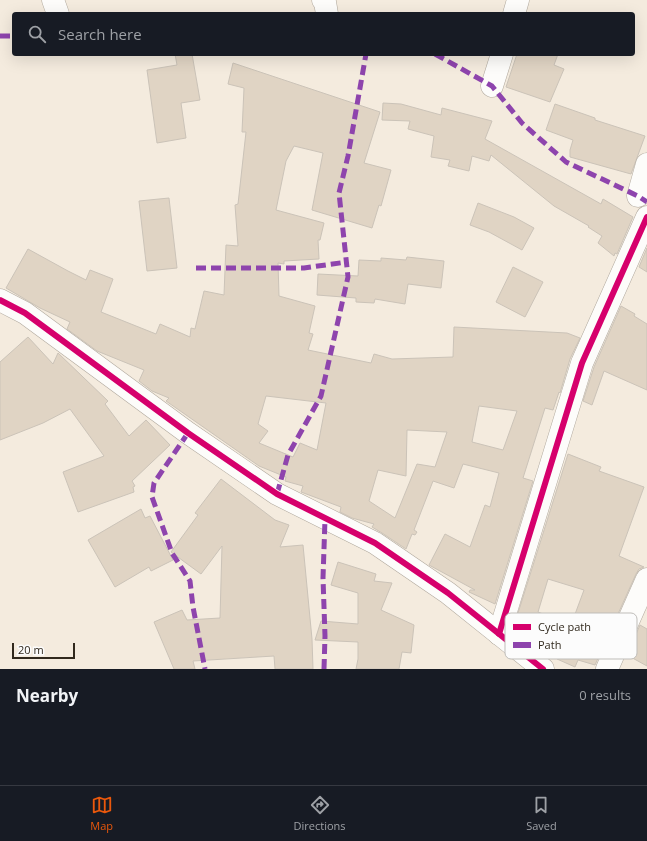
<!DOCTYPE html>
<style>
body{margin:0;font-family:"Open Sans",sans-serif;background:#242831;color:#f1f3f6}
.scale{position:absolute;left:12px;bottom:10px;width:63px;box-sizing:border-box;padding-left:4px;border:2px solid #31291d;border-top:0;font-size:11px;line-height:14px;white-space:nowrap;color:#31291d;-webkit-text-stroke:3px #fcfcfc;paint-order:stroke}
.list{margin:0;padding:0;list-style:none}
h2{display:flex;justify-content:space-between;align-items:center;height:52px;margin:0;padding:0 16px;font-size:17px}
h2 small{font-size:13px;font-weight:400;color:#9ea1a6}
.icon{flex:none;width:22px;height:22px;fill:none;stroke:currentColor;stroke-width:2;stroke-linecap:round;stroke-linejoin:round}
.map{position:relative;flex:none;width:647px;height:669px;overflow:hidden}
.search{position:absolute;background:#171b24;box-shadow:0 4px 16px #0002;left:12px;right:12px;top:12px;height:44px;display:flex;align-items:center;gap:10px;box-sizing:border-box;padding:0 14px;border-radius:4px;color:#9ea1a6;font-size:15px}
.sheet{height:116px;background:#171b24}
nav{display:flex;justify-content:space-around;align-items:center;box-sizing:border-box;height:56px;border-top:1px solid #363941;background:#171b24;font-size:11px;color:#9ea1a6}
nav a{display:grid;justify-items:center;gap:2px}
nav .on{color:#ea580c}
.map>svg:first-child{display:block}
.building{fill:#e0d4c4;stroke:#cbc3b8;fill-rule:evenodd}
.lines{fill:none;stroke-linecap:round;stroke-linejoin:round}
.minor-casing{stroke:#b0a89d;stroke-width:23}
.minor{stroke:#fdfcfa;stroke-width:22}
.quiet{stroke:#8e44ad;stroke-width:5;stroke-dasharray:10 5;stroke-linecap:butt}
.cycleway-casing{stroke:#fcfcfc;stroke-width:8}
.cycleway{stroke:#d6006c;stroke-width:6}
.key{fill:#fcfcfc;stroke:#bfbdb9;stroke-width:1}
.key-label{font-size:11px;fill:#31291d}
</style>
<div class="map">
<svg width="647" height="669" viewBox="0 0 647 669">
<rect width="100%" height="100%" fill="#f4ebde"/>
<g class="building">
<path d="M175,54H192L200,100L181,103L186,138L157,143L147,70L177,65Z"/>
<path d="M517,54H558L554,65L564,69L550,102L506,87Z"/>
<path d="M233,63L380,112L364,163L391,170L381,206L379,205L372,228L312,210L323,153L294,146L286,161L276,210L324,223L320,240H318L319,259L284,261V264L278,263L279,296L315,306L309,333L313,334L308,350L371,363L374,354L392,359L453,357L454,327L567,333L580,338L570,359L560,393L559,392L553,410L545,408L523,478L533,481L495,604L469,592L470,590H475L429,565L445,534L470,547L485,505L490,507L499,473L463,464L454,488L433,481L414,530L417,532L415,535L412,534L406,549L382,533L372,527L374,524L352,518L340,512L341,507L301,492L303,486L285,481L286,477L259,466L166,401L169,398L152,391L139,381L144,370L97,351L67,329L70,322L40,308L6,288L28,249L68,271L86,280L90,270L113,279L101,312L156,334L160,324L190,337L191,328L195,329L204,291L224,295L226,245L238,246L235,205L238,204L246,132H242L244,88L228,84ZM266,396L326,403L317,450L300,443L293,457L259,443L268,431L258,424ZM479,406L517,411L503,450L472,442ZM407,430L447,432L435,467L417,464L395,518L369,501L378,470L406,476Z"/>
<path d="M383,103L401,104L441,115L442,108L492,121L485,139L601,204L603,199L633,217L617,254L615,253L614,256L598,243L602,236L588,227L589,226L554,206L491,155L489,161L472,156L469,171L448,166L450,160L431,157L434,136L408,129L410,121L382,120Z"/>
<path d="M555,104L595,118V120L645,136L631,174L570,157V150L573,140L546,130Z"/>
<path d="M169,198L177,268L147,271L139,201Z"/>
<path d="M478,203L514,217L534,228L522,250L489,232L470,225Z"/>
<path d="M647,248V272L639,267Z"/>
<path d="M407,257L444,261L441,288L408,284L405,304L375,299L374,303L356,302V298L317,295L318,274L358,276L359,260L381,261V258L406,260Z"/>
<path d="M513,267L543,282L525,317L496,302Z"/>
<path d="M621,306L635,314L634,316L647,324V390L604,371L592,405L583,401L594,367Z"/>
<path d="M28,337L53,364L58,353L108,401L105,404L129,436L146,420L170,445L132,481L135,486L133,487L134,492L78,512L63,472L104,456L70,409L43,423L0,440V362Z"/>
<path d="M568,454L601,467L599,471L644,487L619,556L644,567L639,569L636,574L595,665L578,660L575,667L557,659L561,650L519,634L513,629ZM548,579L584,590L571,625L538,612Z"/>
<path d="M221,479L275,520L289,525L280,547L303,545L312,639L313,669H275L274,656L193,661L195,669H174L154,622L182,610L187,620L220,618L222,546L201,574L171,552L198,515L195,513Z"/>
<path d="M141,509L145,518L150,516L173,560L151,571L149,567L115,587L88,540Z"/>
<path d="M338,562L376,574L374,581L392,583L381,610L414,625L411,653L402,652L399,669H356L358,659V642L315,640L321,621L358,624V593L331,585Z"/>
<path d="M640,625L647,629V666L627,655Z"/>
</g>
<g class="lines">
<defs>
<g id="minor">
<path d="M53,0L58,14"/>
<path d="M323,0L325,2L327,14"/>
<path d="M514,14L518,0"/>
<path d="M492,86L502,54"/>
<path d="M638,196L647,164"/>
<path d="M0,300L25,313L188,433L277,494L375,543L448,593L543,669"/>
<path d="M499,634L582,363L647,217"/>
<path d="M607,669L647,579"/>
</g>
</defs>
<use href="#minor" class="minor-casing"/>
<use href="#minor" class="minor"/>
<g class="quiet">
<path d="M0,36H14"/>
<path d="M435,54L492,86L522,123L566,162L638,196L647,202"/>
<path d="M196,268H304L347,262"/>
<path d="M188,433L154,483L152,497L172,553L190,581L193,607L205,669"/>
<path d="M277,494L288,455L321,396L348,277L339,193L348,156L366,54"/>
<path d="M324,669L325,636L323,578L325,519"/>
</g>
<defs>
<g id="cycleway">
<path d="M0,300L25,313L188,433L277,494L375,543L448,593L543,669"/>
<path d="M499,634L582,363L647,217"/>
</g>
</defs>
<use href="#cycleway" class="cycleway-casing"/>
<use href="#cycleway" class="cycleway"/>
</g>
<rect x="505" y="613" width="132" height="46" rx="6" class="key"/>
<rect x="513" y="624" width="18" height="6" fill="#d6006c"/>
<rect x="513" y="642" width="18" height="6" fill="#8e44ad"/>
<g class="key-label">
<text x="538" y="631">Cycle path</text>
<text x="538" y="649">Path</text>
</g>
</svg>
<div class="scale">20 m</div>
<div class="search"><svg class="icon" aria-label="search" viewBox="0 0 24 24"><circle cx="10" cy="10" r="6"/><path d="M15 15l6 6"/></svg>Search here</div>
</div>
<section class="sheet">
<h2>Nearby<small>0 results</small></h2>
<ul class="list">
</ul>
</section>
<nav>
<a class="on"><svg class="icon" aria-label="map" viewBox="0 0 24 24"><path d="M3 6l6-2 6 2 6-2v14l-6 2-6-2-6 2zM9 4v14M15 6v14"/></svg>Map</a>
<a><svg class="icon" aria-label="directions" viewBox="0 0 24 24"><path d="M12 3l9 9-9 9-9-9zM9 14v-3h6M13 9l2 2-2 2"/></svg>Directions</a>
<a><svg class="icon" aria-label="saved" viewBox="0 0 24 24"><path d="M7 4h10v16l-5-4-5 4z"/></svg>Saved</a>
</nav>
